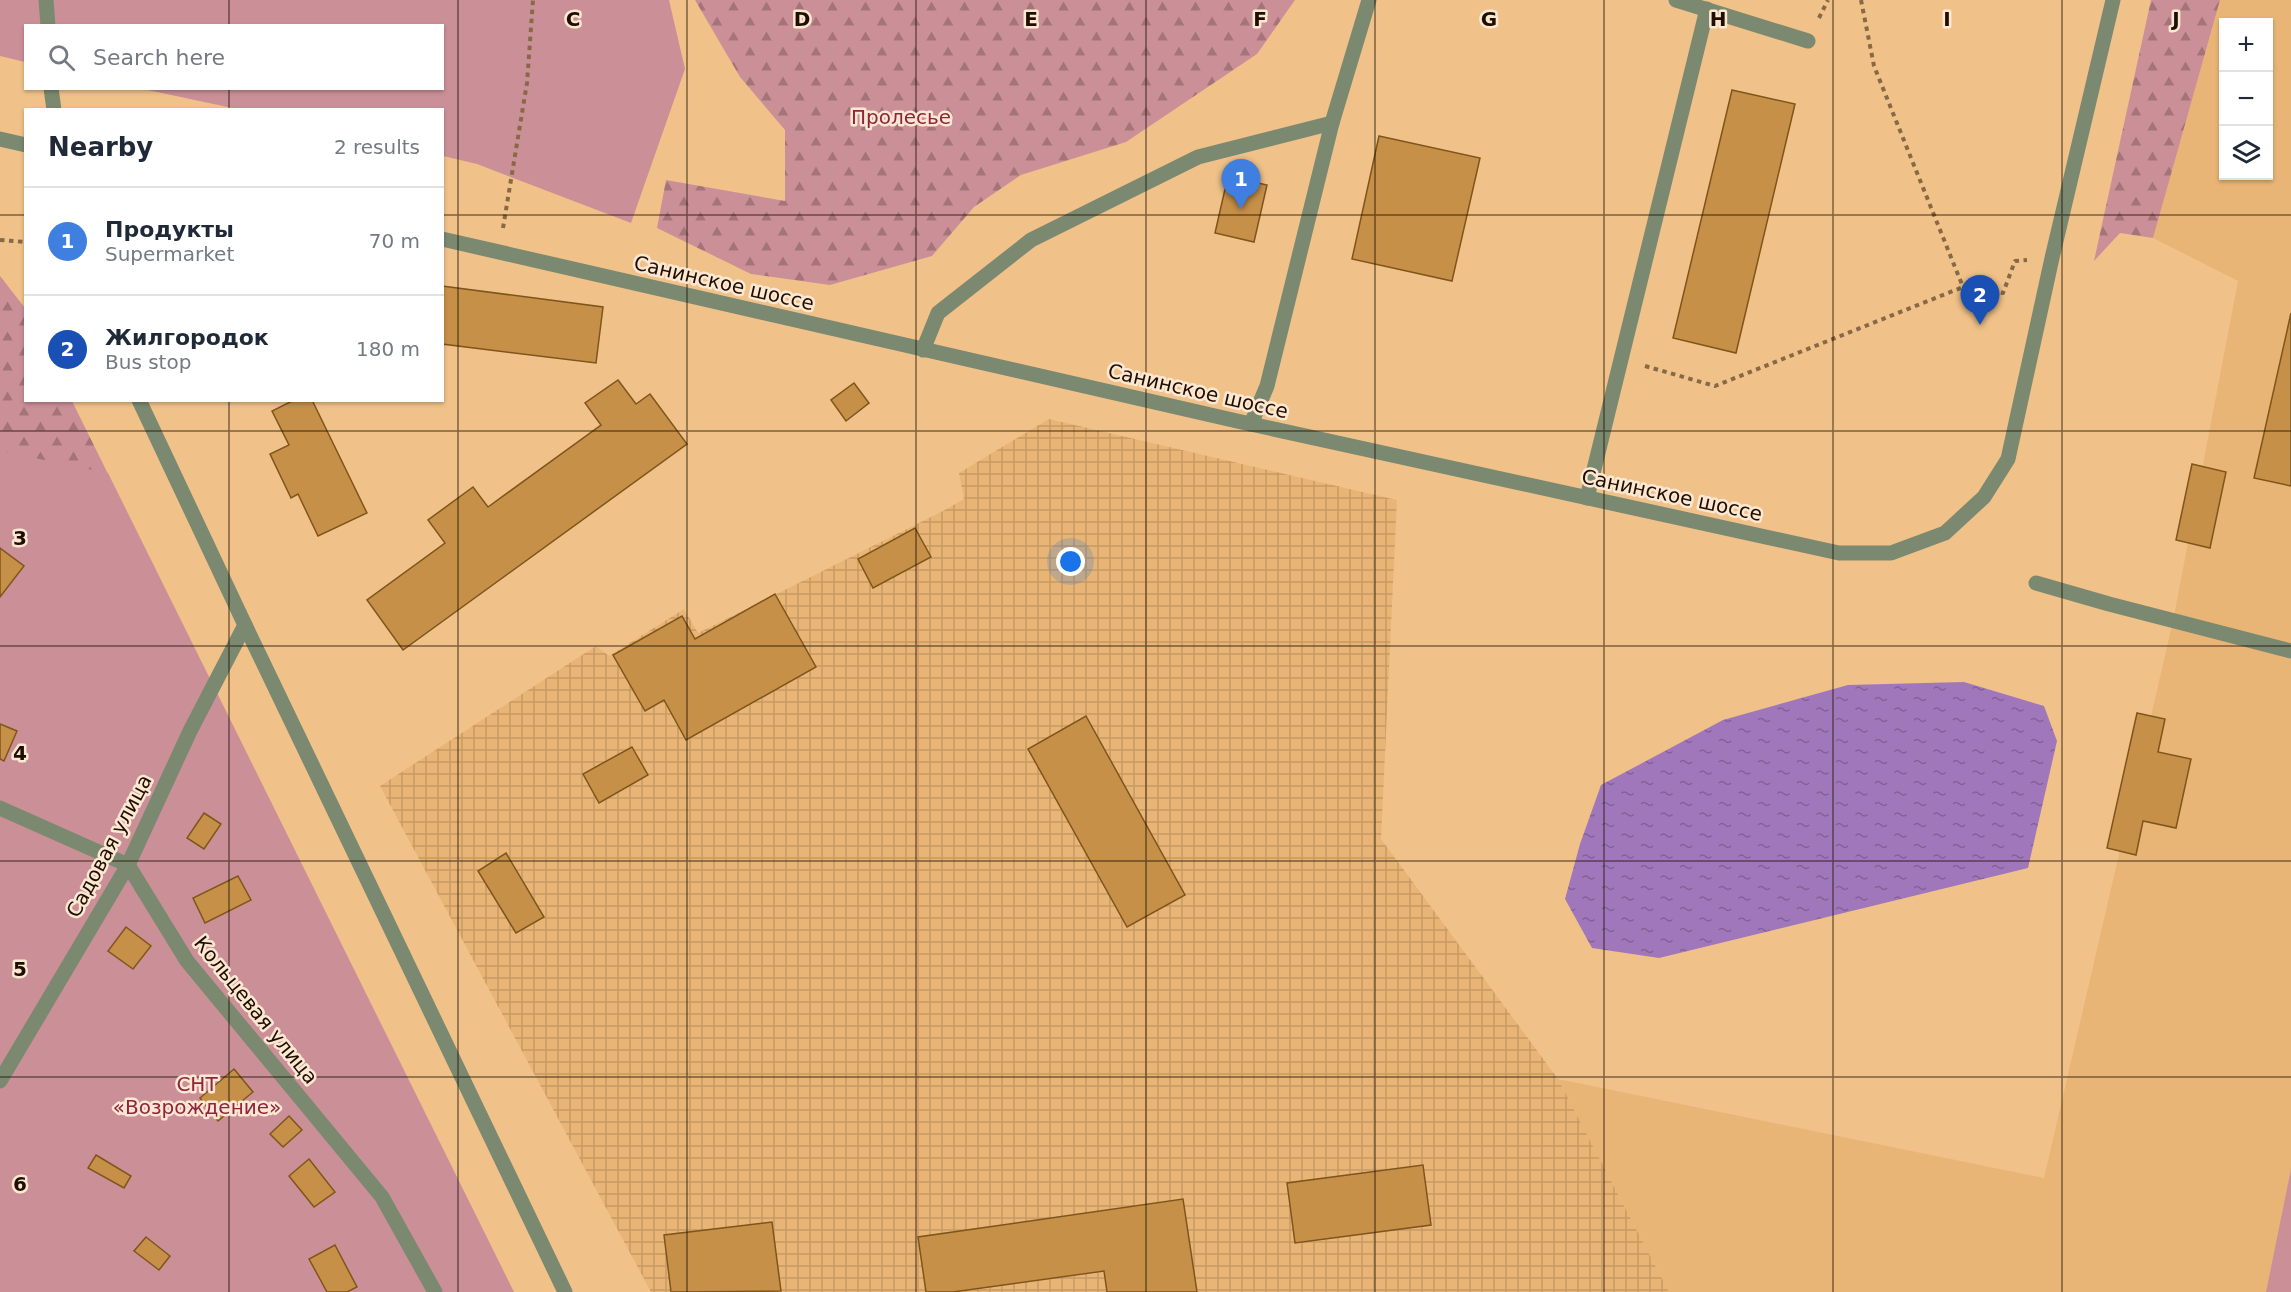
<!DOCTYPE html>
<meta charset="utf-8">
<style>
body{margin:0;font-family:"DejaVu Sans",sans-serif;background:#f2f2f3;color:#1f2937}
.controls{position:absolute;right:18px;top:18px;display:grid;overflow:hidden;border-radius:0px;box-shadow:0 2px 4px #0004}
.controls button{width:54px;height:54px;display:grid;place-items:center;padding:0;border:0;border-bottom:2px solid #e0e1e3;background:#fff;color:#1f2937;font:30px sans-serif}
.you{position:absolute;left:1071px;top:562px;width:21px;height:21px;margin:-15px;border:4px solid #fff;border-radius:50%;background:#1a73e8;box-shadow:0 0 0 9px #1a73e833}
.badge{display:grid;place-items:center;width:39px;height:39px;border-radius:50%;background:#1a73e8;color:#fff;font-size:20px;font-weight:700}
.pin{position:absolute;translate:-50% -50px;filter:drop-shadow(0 2px 3px #0008)}
.pin::after{content:'';position:absolute;top:32px;width:21px;height:18px;background:inherit;clip-path:polygon(0 0,100% 0,50% 100%)}
.list{margin:0;padding:0;list-style:none}
h2{display:flex;justify-content:space-between;align-items:center;height:78px;margin:0;padding:0 24px;font-size:26px}
h2 small{font-size:20px;font-weight:400;color:#747a83}
.list li{display:grid;grid-template-columns:39px 1fr auto;gap:18px;align-items:center;box-sizing:border-box;height:108px;padding:0 24px;border-top:2px solid #e0e1e3}
.list b{display:block;font-size:22px;white-space:nowrap}
.list p{margin:0;font-size:20px;white-space:nowrap;color:#747a83}
.list em{font-size:20px;font-style:normal;color:#747a83}
.icon{flex:none;width:33px;height:33px;fill:none;stroke:currentColor;stroke-width:2;stroke-linecap:round;stroke-linejoin:round}
.map{position:relative;flex:none;width:2291px;height:1292px;overflow:hidden}
.search{position:absolute;background:#fff;box-shadow:0 2px 4px #0004;left:24px;top:24px;width:420px;height:66px;display:flex;align-items:center;gap:15px;box-sizing:border-box;padding:0 21px;border-radius:0px;color:#747a83;font-size:22px}
.panel{position:absolute;background:#fff;box-shadow:0 2px 4px #0004;left:24px;top:108px;width:420px;height:294px;border-radius:0px}
.map>svg:first-child{display:block}
.built{fill:#e9b576;fill-rule:evenodd}
.industrial{fill:url(#industrial-grid)}
.forest{fill:url(#forest-firs)}
.garden{fill:#cb9097}
.water{fill:url(#water-ripples)}
.building{fill:#c79048;stroke:#7e551b;stroke-width:1.5}
.lines{fill:none;stroke-linecap:round;stroke-linejoin:round}
.path{stroke:#886945;stroke-width:4;stroke-dasharray:4.5 4.5;stroke-linecap:butt}
.minor{stroke:#7b8970;stroke-width:15}
.grid{fill:none;stroke:#1f0e00;stroke-width:1.5;stroke-opacity:0.55}
.labels{text-anchor:middle;dominant-baseline:central;stroke-width:5;stroke-linejoin:round;paint-order:stroke}
.park-label{font-size:20px;fill:#8e243d;stroke:#fce8d2}
.street-label{font-size:20px;fill:#1f0e00;stroke:#fce8d2}
.grid-label{font-size:20px;text-anchor:middle;font-weight:bold;fill:#1f0e00;stroke:#fce8d2;stroke-width:5;stroke-linejoin:round;paint-order:stroke}
</style>
<div class="map">
<svg width="2291" height="1292" viewBox="0 0 2291 1292">
<defs>
<pattern id="industrial-grid" width="8" height="8" patternUnits="userSpaceOnUse" patternTransform="scale(1.5)"><rect width="8" height="8" fill="#e9b576"/><path d="M0 4h8M4 0v8" fill="none" stroke="#c79a64"/></pattern>
<pattern id="forest-firs" width="22" height="20" patternUnits="userSpaceOnUse" patternTransform="scale(1.5)"><rect width="22" height="20" fill="#cb9097"/><path d="M5 1l3.5 6h-7zM16 11l3.5 6h-7z" fill="#a47479"/></pattern>
<pattern id="water-ripples" width="26" height="14" patternUnits="userSpaceOnUse" patternTransform="scale(1.5)"><rect width="26" height="14" fill="#a177bc"/><path d="M2 4q2-2 4 0t4 0M15 11q2-2 4 0t4 0" fill="none" stroke="#836096"/></pattern>
</defs>
<rect width="100%" height="100%" fill="#f0c289"/>
<path class="built" d="M2216,0H2291V1292H1669L1558,1079L2044,1178L2173,621L2238,281L2153,238ZM2224,22H2268V176H2224Z"/>
<path class="industrial" d="M1049,419L1397,500L1381,839L1558,1079L1669,1292H651L380,786L596,646L609,656L684,609L698,633L943,511L964,499L959,473Z"/>
<g class="forest">
<path d="M695,0H1295L1257,54L1126,142L1021,175L974,207L932,256L830,285L751,274L657,228L666,180L785,201V130L740,77Z"/>
<path d="M2151,0H2220L2153,238L2120,233L2094,261Z"/>
<path d="M0,276L25,308L26,400L72,401L111,480L0,456Z"/>
</g>
<g class="garden">
<path d="M0,0H669L685,69L631,223L477,164L443,156L442,110L237,109L143,89L442,88V26H26L25,62L0,56Z"/>
<path d="M0,451L108,473L514,1292H0Z"/>
<path d="M2291,1169V1292H2266Z"/>
</g>
<path class="water" d="M1964,682L2044,706L2057,741L2028,868L1659,958L1592,948L1565,899L1580,844L1601,785L1723,720L1848,685Z"/>
<g class="building">
<path d="M1732,90L1795,104L1736,353L1673,338Z"/>
<path d="M1379,136L1480,158L1452,281L1352,259Z"/>
<path d="M1228,176L1267,185L1254,242L1215,233Z"/>
<path d="M442,286L603,307L596,363L442,344Z"/>
<path d="M2291,313V486L2254,478Z"/>
<path d="M618,380L636,404L650,394L687,444L403,650L367,600L445,543L428,520L473,487L488,507L601,425L585,403Z"/>
<path d="M854,383L869,403L846,421L831,400Z"/>
<path d="M294,400H312L367,513L318,536L298,494L291,498L270,454L289,445L272,411Z"/>
<path d="M2192,464L2226,472L2210,548L2176,540Z"/>
<path d="M915,528L931,557L873,588L858,559Z"/>
<path d="M0,548L24,566L0,597Z"/>
<path d="M775,594L816,667L686,740L664,700L645,711L613,655L682,616L695,639Z"/>
<path d="M2137,713L2165,719L2158,752L2191,759L2176,828L2143,821L2136,855L2107,848Z"/>
<path d="M1086,716L1185,895L1127,927L1028,749Z"/>
<path d="M0,724L17,731L4,761L0,759Z"/>
<path d="M632,747L648,775L599,803L583,774Z"/>
<path d="M204,813L221,824L204,849L187,838Z"/>
<path d="M506,853L544,917L516,933L478,871Z"/>
<path d="M238,876L251,900L205,923L193,898Z"/>
<path d="M126,927L151,946L133,969L108,951Z"/>
<path d="M234,1069L253,1092L218,1121L200,1098Z"/>
<path d="M289,1116L302,1130L283,1147L270,1134Z"/>
<path d="M96,1155L131,1176L124,1188L88,1168Z"/>
<path d="M309,1159L335,1192L314,1207L289,1176Z"/>
<path d="M1423,1165L1431,1225L1295,1243L1287,1183Z"/>
<path d="M1183,1199L1197,1292H1107L1104,1271L953,1292H926L918,1237Z"/>
<path d="M772,1222L781,1291L671,1292L664,1235Z"/>
<path d="M146,1237L170,1256L159,1270L134,1251Z"/>
<path d="M335,1245L357,1287L347,1292H327L309,1259Z"/>
</g>
<g class="lines">
<g class="path">
<path d="M1861,0L1874,66L1963,287"/>
<path d="M1819,18L1828,0"/>
<path d="M503,228L527,83L533,0"/>
<path d="M0,240L26,242"/>
<path d="M1645,366L1715,386L1963,287L2003,293L2015,261L2027,260"/>
</g>
<g class="minor">
<path d="M46,0L48,26"/>
<path d="M1676,0L1808,41"/>
<path d="M51,88L54,110"/>
<path d="M0,139L26,145"/>
<path d="M442,239L1237,421L1839,553H1891L1945,533L1984,497L2008,459L2052,258L2113,0"/>
<path d="M923,350L938,313L1031,240L1198,157L1332,123"/>
<path d="M139,400L245,625L565,1292"/>
<path d="M1251,424L1267,386L1332,123L1369,0"/>
<path d="M1587,498L1707,9"/>
<path d="M2036,583L2109,604L2291,651"/>
<path d="M0,808L128,865L187,961L382,1197L435,1292"/>
<path d="M0,1081L128,865L190,731L245,625"/>
</g>
</g>
<path class="grid" d="M229,0V26M458,0V1292M687,0V1292M916,0V1292M1146,0V1292M1375,0V1292M1604,0V1292M1833,0V1292M2062,0V1292M229,88V110M0,215H26M442,215H2291M229,400V1292M0,431H2291M0,646H2291M0,861H2291M0,1077H2291"/>
<g class="labels">
<g class="park-label">
<text x="901" y="117">Пролесье</text>
<text x="197" y="1084">СНТ<tspan x="197" dy="23">«Возрождение»</tspan></text>
</g>
<g class="street-label">
<text transform="translate(724 283) rotate(13)">Санинское шоссе</text>
<text transform="translate(1198 391) rotate(13)">Санинское шоссе</text>
<text transform="translate(1672 495) rotate(12)">Санинское шоссе</text>
<text transform="translate(109 846) rotate(-62)">Садовая улица</text>
<text transform="translate(256 1010) rotate(51)">Кольцевая улица</text>
</g>
</g>
<g class="grid-label">
<text x="573" y="26">C</text>
<text x="802" y="26">D</text>
<text x="1031" y="26">E</text>
<text x="1260" y="26">F</text>
<text x="1489" y="26">G</text>
<text x="1718" y="26">H</text>
<text x="1947" y="26">I</text>
<text x="2176" y="26">J</text>
<text x="20" y="545">3</text>
<text x="20" y="760">4</text>
<text x="20" y="976">5</text>
<text x="20" y="1191">6</text>
</g>
</svg>
<div class="controls">
<button>+</button>
<button>−</button>
<button><svg class="icon" aria-label="layers" viewBox="0 0 24 24"><path d="M12 4l9 5-9 5-9-5zM3 14l9 5 9-5"/></svg></button>
</div>
<div class="you"></div>
<div class="pin badge" style="left:1241px;top:209px;background:#3f7fe0">1</div>
<div class="pin badge" style="left:1980px;top:325px;background:#1a4fb4">2</div>
<div class="search"><svg class="icon" aria-label="search" viewBox="0 0 24 24"><circle cx="10" cy="10" r="6"/><path d="M15 15l6 6"/></svg>Search here</div>
<section class="panel">
<h2>Nearby<small>2 results</small></h2>
<ul class="list">
<li><span class="badge" style="background:#3f7fe0">1</span><div><b>Продукты</b><p>Supermarket</p></div><em>70 m</em></li>
<li><span class="badge" style="background:#1a4fb4">2</span><div><b>Жилгородок</b><p>Bus stop</p></div><em>180 m</em></li>
</ul>
</section>
</div>
